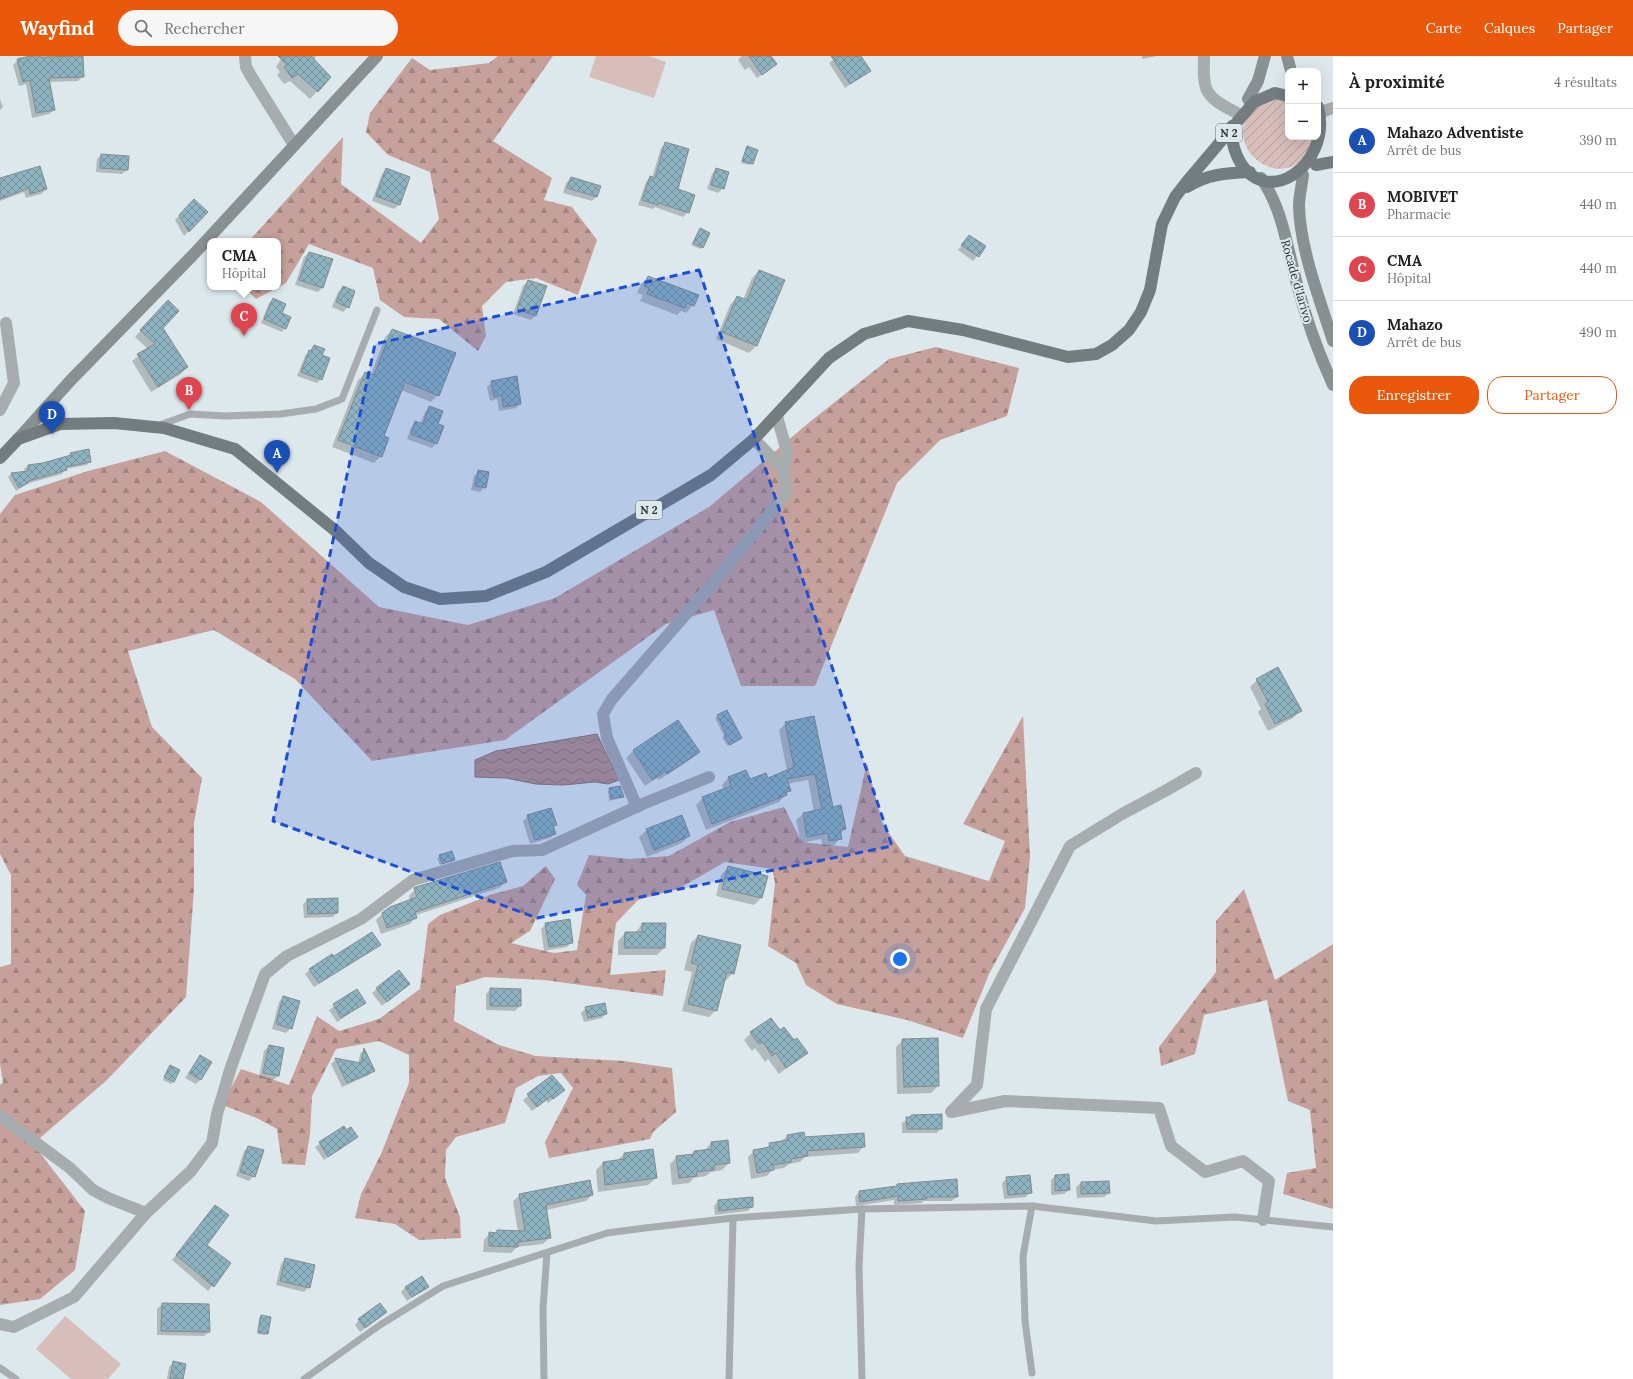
<!DOCTYPE html>
<html lang="fr">
<meta charset="utf-8">
<style>
body{margin:0;font-family:Lora,serif;background:#f6f6f6;color:#222}
.controls{position:absolute;right:12px;top:12px;display:grid;overflow:hidden;border-radius:8px;box-shadow:0 4px 16px #0002}
.controls button{width:36px;height:36px;display:grid;place-items:center;padding:0;border:0;border-bottom:1px solid #e0e0e0;background:#fff;color:#222;font:20px sans-serif}
.you{position:absolute;left:900px;top:903px;width:14px;height:14px;margin:-10px;border:3px solid #fff;border-radius:50%;background:#1a73e8;box-shadow:0 0 0 6px #1a73e833}
.badge{display:grid;place-items:center;width:26px;height:26px;border-radius:50%;background:#ea580c;color:#fff;font-size:13px;font-weight:700}
.pin{position:absolute;translate:-50% -33px;filter:drop-shadow(0 1px 2px #0008)}
.pin::after{content:'';position:absolute;top:21px;width:14px;height:12px;background:inherit;clip-path:polygon(0 0,100% 0,50% 100%)}
.popup{position:absolute;left:207px;top:182px;width:74px;height:52px;box-sizing:border-box;display:grid;place-content:center;border-radius:8px;background:#fff;filter:drop-shadow(0 1px 3px #0005);font-size:13px;white-space:nowrap;color:#767676}
.popup b{font-size:15px;color:#222}
.popup::after{content:'';position:absolute;left:50%;top:100%;margin-left:-8px;border:8px solid transparent;border-top-color:#fff}
.list{margin:0;padding:0;list-style:none}
h2{display:flex;justify-content:space-between;align-items:center;height:52px;margin:0;padding:0 16px;font-size:17px}
h2 small{font-size:13px;font-weight:400;color:#767676}
.list li{display:grid;grid-template-columns:26px 1fr auto;gap:12px;align-items:center;box-sizing:border-box;height:64px;padding:0 16px;border-top:1px solid #e0e0e0}
.list b{display:block;font-size:15px;white-space:nowrap}
.list p{margin:0;font-size:13px;white-space:nowrap;color:#767676}
.list em{font-size:13px;font-style:normal;color:#767676}
.actions{display:flex;gap:8px;padding:12px 16px}
.actions a{flex:1;padding:9px 0;border:1px solid #ea580c;border-radius:16px;text-align:center;font-size:14px;color:#ea580c}
.actions .main{background:#ea580c;color:#fff}
.icon{flex:none;width:22px;height:22px;fill:none;stroke:currentColor;stroke-width:2;stroke-linecap:round;stroke-linejoin:round}
.map{position:relative;flex:none;width:1333px;height:1323px;overflow:hidden}
header{display:flex;align-items:center;gap:24px;box-sizing:border-box;height:56px;padding:0 20px;background:#ea580c;color:#fff}
header strong{font-size:19px}
nav{display:flex;gap:22px;margin-inline-start:auto;font-size:14px}
.search{width:280px;height:36px;background:#f6f6f6;display:flex;align-items:center;gap:10px;box-sizing:border-box;padding:0 14px;border-radius:22px;color:#767676;font-size:15px}
main{display:flex}
aside{flex:1;background:#fff}
.map>svg:first-child{display:block}
.forest{fill:url(#forest-firs)}
.park{fill:#d7beba}
.garden{fill:url(#garden-furrows)}
.water{fill:url(#water-waves);stroke:#8d7572}
.shadow{fill:#0003}
.building{fill:url(#building-cross-hatch);stroke:#828c8f}
.lines{fill:none;stroke-linecap:round;stroke-linejoin:round}
.lane{stroke:#a7acae;stroke-width:7}
.street{stroke:#a7acae;stroke-width:12}
.secondary{stroke:#899092;stroke-width:12}
.primary{stroke:#737c7f;stroke-width:12}
.marked{fill:#1d4ed8;fill-opacity:0.2;stroke:#1d4ed8;stroke-width:3;stroke-dasharray:8 5;stroke-linejoin:round}
.labels{text-anchor:middle;dominant-baseline:central;stroke-width:4;stroke-linejoin:round;paint-order:stroke}
.shield{fill:#dde8ec;stroke:#62696b;stroke-width:1}
.shield-label{font-size:11px;font-weight:bold;fill:#2e3234}
.street-label{font-size:12px;fill:#2e3234;stroke:#dde8ec}
</style>
<header>
<strong>Wayfind</strong>
<div class="search"><svg class="icon" aria-label="search" viewBox="0 0 24 24"><circle cx="10" cy="10" r="6"/><path d="M15 15l6 6"/></svg>Rechercher</div>
<nav><a>Carte</a><a>Calques</a><a>Partager</a></nav>
</header>
<main>
<div class="map">
<svg width="1333" height="1323" viewBox="0 0 1333 1323">
<defs>
<pattern id="forest-firs" width="22" height="20" patternUnits="userSpaceOnUse"><rect width="22" height="20" fill="#c6a19b"/><path d="M5 1l3.5 6h-7zM16 11l3.5 6h-7z" fill="#a1847f"/></pattern>
<pattern id="garden-furrows" width="10" height="10" patternUnits="userSpaceOnUse"><rect width="10" height="10" fill="#d7beba"/><path d="M-1 1l2-2M0 10L10 0M9 11l2-2" fill="none" stroke="#af9b98"/></pattern>
<pattern id="water-waves" width="16" height="10" patternUnits="userSpaceOnUse"><rect width="16" height="10" fill="#b6928c"/><path d="M0 5q4-4 8 0t8 0" fill="none" stroke="#947873"/></pattern>
<pattern id="building-cross-hatch" width="8" height="8" patternUnits="userSpaceOnUse"><rect width="8" height="8" fill="#8db3c0"/><path d="M0 0l8 8M0 8l8-8" fill="none" stroke="#74929d"/></pattern>
</defs>
<rect width="100%" height="100%" fill="#dde8ec"/>
<g class="forest">
<path d="M498,0H553L493,85L552,122L544,144L572,151L597,184L578,239L536,222L506,226L482,250L486,280L478,295L439,263L404,261L380,244L373,212L309,188L286,227L256,243L244,231H278V185H249L343,81L341,128L421,187L439,163L430,116L388,99L366,76L370,57L412,2L430,14L489,7Z"/>
<path d="M936,291L1019,312L1007,360L940,384L897,427L815,630H741L714,554L666,568L505,684L372,705L295,623L214,574L128,595L152,671L202,722L194,767V833L186,941L107,1024L33,1088L85,1155L75,1214L40,1243L0,1249V1029L3,1026L0,1008V911L11,908V819L0,798V458L15,439L88,415L165,395L261,446L379,551L468,569L555,542L709,451L811,365L889,303Z"/>
<path d="M1023,660L1030,801L1025,852L989,918L963,982L907,964L837,948L806,929L796,907L768,890L775,827L772,813L725,806L678,833L638,844L616,867L610,919L666,914L663,940L544,924L485,921L456,930L454,965L499,989L536,1000L624,1005L672,1012L676,1056L653,1076L650,1083L549,1102L545,1086L573,1032L561,1017L538,1020L516,1032L505,1067L456,1081L446,1094L445,1122L460,1161L461,1182L419,1184L395,1168L355,1162L361,1138L381,1098L409,1027V999L379,985L336,993L312,1040L310,1078L305,1109L282,1108L277,1073L257,1062L222,1049L241,1013L289,1029L317,960L339,975L379,963L420,933L428,868L440,859L490,839L523,830L546,810L555,823L530,875L511,887L554,897L577,894L586,839L577,829L589,799L630,803L669,800L730,766L784,751L802,786L848,791L867,707L882,767L905,800L989,825L1005,785L963,768Z"/>
<path d="M1244,833L1275,924L1333,888V1153L1283,1138L1287,1117L1316,1112L1310,1054L1288,1045L1267,944L1204,959L1195,998L1161,1010L1159,991L1216,916V865Z"/>
</g>
<g class="park">
<path d="M596,0H649L666,6L654,42L589,21Z"/>
<path d="M65,1260L121,1308L108,1323H71L36,1293Z"/>
</g>
<path class="garden" d="M1276,43L1288,44V81H1314C1311,88 1308,98 1303,103C1272,133 1223,87 1252,56C1255,53 1258,49 1261,47C1266,45 1271,44 1276,43Z"/>
<path class="water" d="M597,678L619,724L608,728L595,726L563,729L536,728L506,722L475,721V704L496,695Z"/>
<g class="shadow">
<path d="M34,0H39L40,3L83,20L78,25L49,26L54,54L49,58L32,62L26,28L19,30L13,9L18,4Z"/>
<path d="M283,0H316L314,4L330,21L310,43L290,25L284,28L277,19L280,16L276,11Z"/>
<path d="M742,0H770L771,12L757,22L749,11L745,14L738,4Z"/>
<path d="M838,0H860L869,15L845,32L829,7Z"/>
<path d="M1142,0H1157L1142,3Z"/>
<path d="M0,43L3,51L0,54Z"/>
<path d="M665,88L677,134L688,156L683,161L655,151L653,153L638,149L646,126L650,121L652,122L661,92Z"/>
<path d="M747,91L752,107L750,109L741,107Z"/>
<path d="M102,99L127,114L122,118L96,116L97,103Z"/>
<path d="M386,113L409,122L399,149L394,153L372,145L382,118Z"/>
<path d="M716,113L723,132L718,137L707,133L712,118Z"/>
<path d="M571,122L596,141L592,145L563,137L566,127Z"/>
<path d="M0,123L46,133L41,138L26,142L24,136L0,145Z"/>
<path d="M194,144L206,156L184,180L175,164Z"/>
<path d="M700,173L702,191L700,193L691,189Z"/>
<path d="M969,180L985,191L973,205L958,194Z"/>
<path d="M309,197L323,231L318,236L295,229L304,201Z"/>
<path d="M759,215L756,290L749,297L716,283L730,249L737,241L743,244L752,222Z"/>
<path d="M648,221L693,249L686,257L681,255L677,259L640,245L643,239L637,237L641,228Z"/>
<path d="M528,225L536,259L531,264L513,258L523,230Z"/>
<path d="M343,231L348,251L343,256L332,251L338,236Z"/>
<path d="M273,244L285,272L282,276L261,267L269,247Z"/>
<path d="M161,252L162,272L187,311L181,318L151,336L132,305L148,293L135,281Z"/>
<path d="M392,274L438,339L431,346L401,334L382,381L381,400L374,407L332,391L358,324L366,317L371,319L385,281Z"/>
<path d="M314,290L321,300V323L317,327L297,320L305,300Z"/>
<path d="M492,326L520,347L516,352L499,355L497,343L490,345L487,331Z"/>
<path d="M429,352L436,387L432,392L407,383L411,371L416,366L420,368L425,356Z"/>
<path d="M71,398L90,405L87,409L65,413L62,418L26,428L16,435L8,421L11,418L25,416L24,413L28,410L68,401Z"/>
<path d="M479,415L485,431L480,436L471,434L474,420Z"/>
<path d="M1257,624L1300,655L1293,662L1268,675L1258,656L1261,653L1250,631Z"/>
<path d="M727,655L739,683L728,690L722,682L724,680L715,662Z"/>
<path d="M813,661L832,752L845,773L840,778L841,782L834,789L823,791L821,783L801,787L796,764L803,758L814,756L808,724L788,728L790,734L779,746L706,774L696,749L703,742L724,734L722,729L728,722L749,724L767,723L787,715L779,674L786,667Z"/>
<path d="M678,665L698,696L691,703L659,724L657,722L645,730L626,702L633,695Z"/>
<path d="M610,733L623,741L609,745L608,735Z"/>
<path d="M528,760L556,769L553,772L555,778L550,782L530,788L523,765Z"/>
<path d="M647,774L689,780L682,787L647,801L639,781Z"/>
<path d="M452,796L454,804L440,809L437,802Z"/>
<path d="M728,811L761,842L754,849L716,840L721,819Z"/>
<path d="M506,826L499,832L416,859V861L410,868L381,878L376,864L383,857L410,845L409,840L415,833Z"/>
<path d="M308,844L337,856L333,861L304,862L303,848Z"/>
<path d="M546,868L572,886L567,891L544,895L541,873Z"/>
<path d="M642,868L664,892L657,899H618V885L625,877H635Z"/>
<path d="M698,880L733,917L726,924H724L716,954L709,961L682,955L692,916L684,914L691,887Z"/>
<path d="M380,889L314,931L305,918L310,914L333,902Z"/>
<path d="M409,928L382,950L372,937L377,933Z"/>
<path d="M491,933L520,934V950L515,955L486,954V938Z"/>
<path d="M357,934L365,947L337,966L329,954Z"/>
<path d="M284,941L291,972L286,977L272,973L279,946Z"/>
<path d="M586,952L606,957L602,962L584,966L581,957Z"/>
<path d="M780,975L806,997L779,1018L768,1003L765,1006L755,992L752,995L744,984L751,977Z"/>
<path d="M937,983L938,1030L931,1037L897,1038L896,991L903,984Z"/>
<path d="M269,990L278,1020L273,1024L259,1022L264,995Z"/>
<path d="M364,994L373,1015L369,1019L342,1031L331,1008L336,1003L358,1008L360,998Z"/>
<path d="M200,1000L201,1023L196,1028L185,1022Z"/>
<path d="M168,1012L173,1026L171,1028L163,1024Z"/>
<path d="M552,1020L564,1034L548,1047L546,1044L532,1055L523,1044Z"/>
<path d="M911,1060L941,1072L937,1077H902V1067Z"/>
<path d="M344,1072L346,1076L357,1081L324,1104L315,1091Z"/>
<path d="M787,1080L804,1082L864,1090L858,1097L805,1101L800,1106L789,1108L784,1112L772,1114L767,1120L751,1123L748,1101L754,1095L765,1093L770,1088L781,1086Z"/>
<path d="M711,1087L729,1107L722,1114L711,1116L706,1120L694,1122L689,1127L672,1129L670,1108L677,1101L690,1100L694,1096L704,1095Z"/>
<path d="M249,1091L254,1120L249,1125L236,1120L244,1095Z"/>
<path d="M652,1094L656,1122L648,1129L598,1136L596,1114L603,1107L617,1105L624,1098Z"/>
<path d="M1055,1120L1069,1134L1064,1138L1051,1139V1124Z"/>
<path d="M1007,1122L1031,1136L1026,1141L1004,1143L1002,1127Z"/>
<path d="M1108,1126L1109,1137L1104,1141L1077,1142L1076,1131L1081,1127Z"/>
<path d="M897,1129L957,1140L952,1145H923L922,1147L894,1149V1144L856,1150L855,1141L859,1136L895,1131Z"/>
<path d="M520,1139H592L586,1145L546,1154L549,1182L543,1188L517,1191L511,1197L483,1196L484,1184L490,1177L495,1178L497,1175L518,1176L513,1145Z"/>
<path d="M752,1142V1151L748,1155L715,1159L714,1150L718,1145Z"/>
<path d="M211,1155L206,1190L230,1207L208,1235L172,1204Z"/>
<path d="M285,1203L309,1231L304,1236L276,1229L281,1208Z"/>
<path d="M406,1231H428L407,1245L401,1236Z"/>
<path d="M162,1248L208,1249L209,1276L204,1280L157,1279V1253Z"/>
<path d="M261,1260L267,1277L265,1279L257,1278L259,1262Z"/>
<path d="M381,1260L360,1276L355,1269L359,1264Z"/>
<path d="M174,1306L182,1323H167L169,1311Z"/>
</g>
<g class="building">
<path d="M30,0H40V1L83,0L84,21L49,22L55,54L36,57L30,24L23,26L17,3Z"/>
<path d="M278,0H311L331,21L318,36L298,18L292,22L284,11L287,9Z"/>
<path d="M749,0H771L777,8L762,19Z"/>
<path d="M831,0H861L871,15L850,28Z"/>
<path d="M665,86L689,93L678,133L695,139L689,157L659,147L658,149L642,144L650,120L655,122Z"/>
<path d="M747,90L758,94L753,108L742,105Z"/>
<path d="M101,98L129,100L128,114L100,112Z"/>
<path d="M40,110L47,133L30,138L29,132L0,143V122Z"/>
<path d="M386,112L410,121L400,149L376,140Z"/>
<path d="M716,112L729,116L724,133L711,129Z"/>
<path d="M571,121L601,130L597,141L567,132Z"/>
<path d="M194,143L208,156L189,176L179,159Z"/>
<path d="M700,172L710,177L703,192L693,187Z"/>
<path d="M969,179L986,190L979,201L961,189Z"/>
<path d="M309,196L333,203L323,232L299,224Z"/>
<path d="M759,214L785,224L757,290L722,276L737,240L747,244Z"/>
<path d="M648,220L699,239L694,250L687,247L685,252L647,238L649,232L644,230Z"/>
<path d="M528,224L547,230L536,260L517,253Z"/>
<path d="M343,230L355,235L349,252L336,246Z"/>
<path d="M273,242L286,248L282,257L291,261L286,273L264,263Z"/>
<path d="M168,244L179,255L163,272L188,311L158,331L137,298L155,288L140,274Z"/>
<path d="M392,273L456,297L439,340L405,326L384,380L389,382L382,401L338,384L365,316L374,319Z"/>
<path d="M314,289L325,293L322,299L330,302L322,324L301,316L309,294L311,295Z"/>
<path d="M517,320L521,348L503,351L502,339L494,341L491,325Z"/>
<path d="M429,350L443,355L438,368L444,370L437,388L411,378L415,365L423,368Z"/>
<path d="M89,393L91,406L66,411L67,414L28,425V427L19,432L11,417L28,415V409L43,407L71,399L70,397Z"/>
<path d="M478,414L489,416L486,432L475,430Z"/>
<path d="M1278,611L1302,655L1275,668L1265,648L1268,646L1256,623Z"/>
<path d="M727,654L742,682L730,689L724,680L726,678L717,659Z"/>
<path d="M814,660L833,751L841,749L846,773L840,774L842,783L829,785L828,777L807,781L803,757L822,753L815,718L787,723L791,735L786,736L787,739L712,768L702,741L731,730L728,721L746,714L750,723L766,717L768,722L794,711L785,666Z"/>
<path d="M678,664L700,696L667,718L665,715L652,724L633,694Z"/>
<path d="M620,730L624,741L611,743L609,732Z"/>
<path d="M551,752L557,769L553,770L556,778L535,784L527,759Z"/>
<path d="M682,759L690,780L654,794L646,773Z"/>
<path d="M452,795L455,804L442,808L439,799Z"/>
<path d="M500,806L507,826L415,856L417,862L387,872L382,857L390,851L417,841L414,832L416,831Z"/>
<path d="M728,810L768,820L762,842L722,833Z"/>
<path d="M338,842V857L308,858L307,843Z"/>
<path d="M570,863L573,887L549,891L545,867Z"/>
<path d="M642,867H666L665,892H624L625,876H642Z"/>
<path d="M372,876L381,889L319,927L309,913L332,898L334,900Z"/>
<path d="M698,879L741,889L734,918L727,916L717,955L688,948L698,909L691,907Z"/>
<path d="M399,914L410,928L387,946L376,932Z"/>
<path d="M490,932L521,933V950H490Z"/>
<path d="M357,933L366,947L341,962L333,948Z"/>
<path d="M283,940L300,945L292,973L276,968Z"/>
<path d="M605,947L607,958L588,962L585,951Z"/>
<path d="M771,962L780,974L784,971L794,984L797,982L808,997L786,1012L776,997L772,1000L763,986L759,988L750,976Z"/>
<path d="M938,982L939,1030L904,1031L902,983Z"/>
<path d="M269,989L284,992L279,1020L263,1017Z"/>
<path d="M364,992L375,1015L347,1027L335,1002L361,1007Z"/>
<path d="M200,999L212,1006L201,1024L189,1017Z"/>
<path d="M170,1009L180,1014L174,1026L164,1021Z"/>
<path d="M552,1019L565,1034L553,1043L551,1040L537,1051L527,1038Z"/>
<path d="M942,1058V1073H907L906,1061H911V1059Z"/>
<path d="M344,1070L346,1074L351,1071L358,1081L328,1101L319,1086Z"/>
<path d="M804,1076L805,1081L864,1077L865,1091L807,1095L808,1100L791,1103V1106L773,1109L774,1114L757,1117L753,1094L770,1091L769,1087L788,1084L787,1079Z"/>
<path d="M728,1084L730,1107L714,1109V1114L696,1116L697,1120L679,1122L676,1100L694,1098V1095L712,1093L711,1086Z"/>
<path d="M248,1090L264,1094L255,1121L240,1116Z"/>
<path d="M653,1093L657,1122L605,1129L603,1106L624,1103V1097Z"/>
<path d="M1069,1118L1070,1134L1055,1135V1119Z"/>
<path d="M1030,1119L1032,1137L1008,1139L1006,1121Z"/>
<path d="M957,1123L958,1141H927V1143L898,1145V1140L860,1146L859,1135L897,1130V1128Z"/>
<path d="M590,1124L593,1139L546,1149L551,1182L518,1186V1191L489,1190V1176L497,1177V1174L525,1175L519,1138Z"/>
<path d="M1109,1125L1110,1137L1081,1138V1126Z"/>
<path d="M753,1141V1151L719,1155L718,1144Z"/>
<path d="M215,1149L229,1159L207,1189L231,1207L214,1231L176,1199Z"/>
<path d="M285,1202L315,1209L310,1232L280,1225Z"/>
<path d="M422,1220L429,1231L412,1241L405,1231Z"/>
<path d="M162,1247L209,1248L210,1276L161,1275Z"/>
<path d="M380,1247L387,1256L365,1272L358,1263Z"/>
<path d="M261,1259L271,1261L268,1278L258,1276Z"/>
<path d="M173,1305L186,1308L183,1323H170Z"/>
</g>
<g class="lines">
<g class="lane">
<path d="M157,370L190,358L225,360L280,358L316,353L342,343L377,254"/>
<path d="M1032,1150L1023,1200L1025,1265L1032,1317"/>
<path d="M862,1153L859,1210L862,1323"/>
<path d="M0,1312L16,1323"/>
<path d="M304,1323L380,1269L443,1230L607,1177L645,1172L733,1162L862,1153L1032,1150L1156,1165L1235,1161L1333,1171"/>
<path d="M544,1323L543,1252L547,1197"/>
<path d="M729,1323L733,1162"/>
</g>
<g class="street">
<path d="M245,0L246,11L251,20L294,89"/>
<path d="M1204,0C1203,36 1204,40 1237,57"/>
<path d="M1321,56L1333,52"/>
<path d="M0,354L14,327L6,267"/>
<path d="M754,383L784,414L787,396L777,360"/>
<path d="M1196,717L1165,735L1122,758L1070,790L986,953L977,1029L951,1056L1005,1045L1159,1052L1171,1090L1205,1116L1243,1105L1269,1125L1263,1164"/>
<path d="M637,751L607,682L603,658L612,643L714,526L785,439L784,414"/>
<path d="M0,1060L70,1112L93,1134L108,1142L146,1157"/>
<path d="M0,1268L14,1271L74,1241L146,1157L191,1115L212,1087L217,1058L231,1011L265,918L287,900L361,863L413,824L513,795L542,794L645,747L709,721"/>
</g>
<g class="secondary">
<path d="M1287,0L1291,15"/>
<path d="M1248,43L1258,25L1265,0"/>
<path d="M1303,119C1302,129 1299,140 1299,150C1300,193 1320,244 1333,285"/>
<path d="M1261,122C1283,153 1287,192 1297,228C1306,263 1318,296 1333,329"/>
<path d="M18,383L70,325L192,200L377,0"/>
</g>
<g class="primary">
<path d="M1232,70C1230,80 1233,90 1237,100C1263,157 1333,110 1318,51"/>
<path d="M1316,109L1333,106"/>
<path d="M1187,131C1207,118 1227,117 1250,116"/>
<path d="M0,402L18,383L60,368L114,367L164,372L235,393L337,476L369,507L404,531L440,543L486,540L546,516L711,419L754,383L829,302L864,278L908,265L963,274L1068,301L1096,298L1112,289L1129,274L1141,256L1150,234L1162,168L1175,141L1189,123L1254,46L1275,37L1288,40"/>
</g>
</g>
<path class="marked" d="M699,214L892,790L537,862L273,765L375,288Z"/>
<g class="labels">
<g class="shield">
<rect x="1216" y="68" width="26" height="18" rx="3"/>
<rect x="636" y="445" width="26" height="18" rx="3"/>
</g>
<g class="shield-label">
<text x="1229" y="77">N 2</text>
<text x="649" y="454">N 2</text>
</g>
<g class="street-label">
<text transform="translate(1297 225) rotate(74)">Rocade d'Iarivo</text>
</g>
</g>
</svg>
<div class="controls">
<button>+</button>
<button>−</button>
</div>
<div class="you"></div>
<div class="pin badge" style="left:277px;top:417px;background:#1a4fb4">A</div>
<div class="pin badge" style="left:189px;top:354px;background:#e0444e">B</div>
<div class="pin badge" style="left:244px;top:280px;background:#e0444e">C</div>
<div class="popup"><b>CMA</b>Hôpital</div>
<div class="pin badge" style="left:52px;top:378px;background:#1a4fb4">D</div>
</div>
<aside>
<h2>À proximité<small>4 résultats</small></h2>
<ul class="list">
<li><span class="badge" style="background:#1a4fb4">A</span><div><b>Mahazo Adventiste</b><p>Arrêt de bus</p></div><em>390 m</em></li>
<li><span class="badge" style="background:#e0444e">B</span><div><b>MOBIVET</b><p>Pharmacie</p></div><em>440 m</em></li>
<li><span class="badge" style="background:#e0444e">C</span><div><b>CMA</b><p>Hôpital</p></div><em>440 m</em></li>
<li><span class="badge" style="background:#1a4fb4">D</span><div><b>Mahazo</b><p>Arrêt de bus</p></div><em>490 m</em></li>
</ul>
<div class="actions"><a class="main">Enregistrer</a><a>Partager</a></div>
</aside>
</main>
